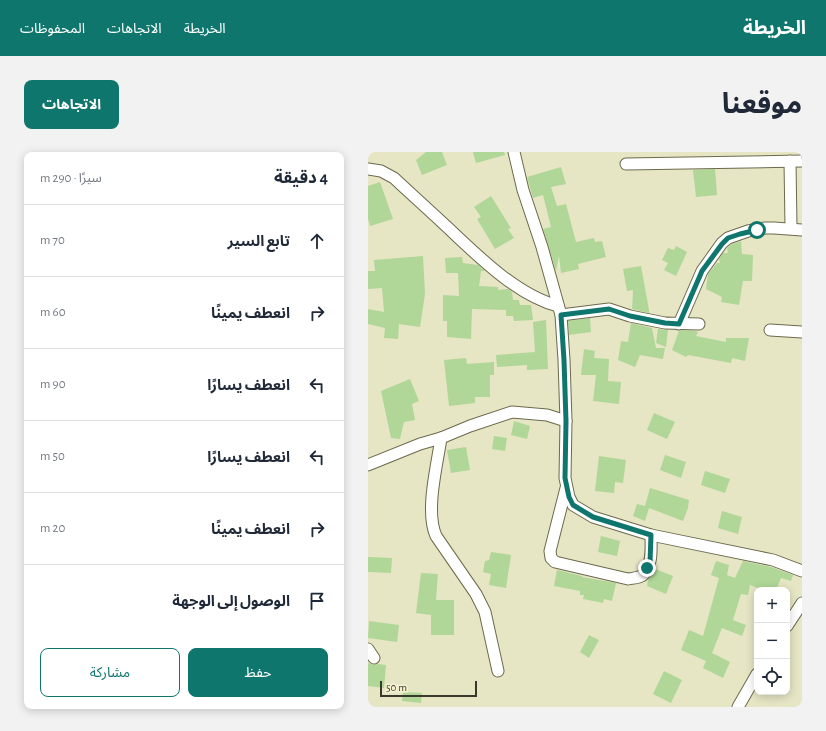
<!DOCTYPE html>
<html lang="ar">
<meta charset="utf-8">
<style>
body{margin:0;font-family:"Alegreya Sans","Noto Sans Arabic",sans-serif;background:#f2f2f3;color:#1f2937;direction:rtl}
.controls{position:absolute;right:12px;bottom:12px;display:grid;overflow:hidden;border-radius:8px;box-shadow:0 2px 10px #0003}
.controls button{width:36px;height:36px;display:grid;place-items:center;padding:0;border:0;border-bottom:1px solid #e0e1e3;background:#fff;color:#1f2937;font:20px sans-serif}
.scale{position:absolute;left:12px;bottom:10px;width:97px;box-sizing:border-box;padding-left:4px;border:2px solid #39382c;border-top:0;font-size:11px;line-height:14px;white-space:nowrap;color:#39382c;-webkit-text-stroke:3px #f4f2d1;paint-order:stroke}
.stop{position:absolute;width:12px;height:12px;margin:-9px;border:3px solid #0f766e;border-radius:50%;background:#fff}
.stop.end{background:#0f766e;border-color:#fff;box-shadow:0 1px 4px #0008}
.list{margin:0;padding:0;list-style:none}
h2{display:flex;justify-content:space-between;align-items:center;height:52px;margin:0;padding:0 16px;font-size:17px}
h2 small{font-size:13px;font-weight:400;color:#747a83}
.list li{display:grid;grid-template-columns:26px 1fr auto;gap:12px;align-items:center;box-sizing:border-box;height:72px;padding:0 16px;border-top:1px solid #e0e1e3}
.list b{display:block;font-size:15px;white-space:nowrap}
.list em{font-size:13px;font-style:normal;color:#747a83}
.actions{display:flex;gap:8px;padding:12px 16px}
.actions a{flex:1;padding:9px 0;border:1px solid #0f766e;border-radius:8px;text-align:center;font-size:14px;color:#0f766e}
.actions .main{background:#0f766e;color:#fff}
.icon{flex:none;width:22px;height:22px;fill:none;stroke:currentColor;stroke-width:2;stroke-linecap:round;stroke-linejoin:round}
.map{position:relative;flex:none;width:434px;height:555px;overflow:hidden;direction:ltr;border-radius:8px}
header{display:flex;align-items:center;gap:24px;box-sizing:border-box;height:56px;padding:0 20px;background:#0f766e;color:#fff}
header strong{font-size:19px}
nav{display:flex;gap:22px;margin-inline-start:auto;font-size:14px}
.intro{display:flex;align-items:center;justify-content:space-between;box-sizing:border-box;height:96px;padding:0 24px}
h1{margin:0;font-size:28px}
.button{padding:10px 18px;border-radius:8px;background:#0f766e;color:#fff;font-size:14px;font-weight:700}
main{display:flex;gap:24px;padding:0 24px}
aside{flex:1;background:#fff;border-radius:8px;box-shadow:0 2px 10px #0003}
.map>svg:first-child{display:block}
.building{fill:#b0d797}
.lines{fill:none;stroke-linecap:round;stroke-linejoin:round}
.minor-casing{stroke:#6c6a4d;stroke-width:13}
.minor{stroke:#fff;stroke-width:11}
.route{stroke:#0f766e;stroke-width:5}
</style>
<header>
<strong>الخريطة</strong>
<nav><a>الخريطة</a><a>الاتجاهات</a><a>المحفوظات</a></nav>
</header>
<div class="intro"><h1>موقعنا</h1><a class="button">الاتجاهات</a></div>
<main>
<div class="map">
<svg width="434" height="555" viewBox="0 0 434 555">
<rect width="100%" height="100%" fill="#e6e5c4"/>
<g class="building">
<path d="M58,0H74L79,13L54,23L48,8Z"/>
<path d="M105,0H136L137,3L108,11Z"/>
<path d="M193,15L198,32L183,35L189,54L198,52L208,90L226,86L227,90L234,89L238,105L210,112L211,117L193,121L191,104L188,119L175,77L183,75L175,43L165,46L159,25Z"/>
<path d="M347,17L349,43L328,45L325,18Z"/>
<path d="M12,30L25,67L2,74L0,67V34Z"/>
<path d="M123,44L143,76L140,77L146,86L127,97L109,67L113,65L106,55Z"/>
<path d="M373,89L374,102L385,103L384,129H375L371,153L353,150L354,145L338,137L340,122L349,111H352L351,107L355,101H360L359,96L364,92Z"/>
<path d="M308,94L319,100L308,124L296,118L300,111L294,108L300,96L306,98Z"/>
<path d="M55,104L57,142L52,175L31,172L30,187L16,186L17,176L0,172V157L16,160L14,136L0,137V119H7L6,108Z"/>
<path d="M94,105L95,111L110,113L117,119H113L111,134L130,135V138L140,137L144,140L145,148H151L152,153H163L165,168L146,169L145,164H138V158L104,157L103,187L79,185V169H75V143L91,144L90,121H78L77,106Z"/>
<path d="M273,114L281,158V161L264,157L265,138L259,139L255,117Z"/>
<path d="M222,166L223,180L201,183L200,169Z"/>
<path d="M178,168L180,217L159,218V213L129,215L128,203L167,200L165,170Z"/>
<path d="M263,171L284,176L288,196H297L295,207L272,203L267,215L250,208L253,189L260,190Z"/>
<path d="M290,177L300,178L298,195L288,191Z"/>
<path d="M313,178L327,179L330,180L328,184L358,190V186H381L377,209L364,206L363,211L320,203L318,205L304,198L311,179Z"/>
<path d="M216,197L227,199L226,206L241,207L240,229L253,230L251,252L225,249L228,223H213Z"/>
<path d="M98,206L99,212L126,210V223H122V245H107V251L81,254L76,208Z"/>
<path d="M42,227L51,249L44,252L47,268L36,270L32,287L23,286L13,239Z"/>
<path d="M286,261L307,270L299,287L279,278Z"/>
<path d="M146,269L162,274L159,287L143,283Z"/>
<path d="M126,284L139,286L137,299L124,297Z"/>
<path d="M98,295L102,318L83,321L79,298Z"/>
<path d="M297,303L318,310L313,326L292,318Z"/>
<path d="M231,304L258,308L255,331L247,330L246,341L227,339Z"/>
<path d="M337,319L362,327L357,341L333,333Z"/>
<path d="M282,336L321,348L320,356L315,369L281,356L277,369L265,364L269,352L277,354Z"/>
<path d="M354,359L374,365L370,382L350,376Z"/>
<path d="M233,384L252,389L249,404L230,400Z"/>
<path d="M123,400L143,403L138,436L121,433L123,422L115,420L117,409L121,408Z"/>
<path d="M0,405L24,406L23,421L0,420Z"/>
<path d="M348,409L361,413L359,423L367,426L375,409L403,415L425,423L423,429L413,426L408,438H395L382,433L380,443L373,442L365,468L378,473L374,484L354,476L344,501L362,510L355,526L335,516L338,509L313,498L321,478L335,484L351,426L343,423Z"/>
<path d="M287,417L305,424L298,442L279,434L280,428Z"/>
<path d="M189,418L214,424V425L248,431L244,449L236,447L235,451L215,447L216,443H212V439L186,434Z"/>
<path d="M53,421L70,422L68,448H86V483H63V463L48,461Z"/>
<path d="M1,469L31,473L29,490L0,486Z"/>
<path d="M221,483L231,488L221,506L212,500Z"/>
<path d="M0,511L6,513L10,512L18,513L16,536L0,534Z"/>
<path d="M296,519L314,528L303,551L285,542Z"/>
<path d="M35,540L54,541L53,551L34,549Z"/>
</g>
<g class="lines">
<defs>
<g id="minor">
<path d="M146,0L155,38L174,95L193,163L196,208L198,269L197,326L201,345L205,353L225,365L283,383L405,408L434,419"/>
<path d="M422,9L423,76"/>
<path d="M258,12L434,9"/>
<path d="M0,17L13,19L26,26C43,42 61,58 78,74C109,103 148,143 190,154"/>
<path d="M193,163L241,157L262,164L297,171L331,172"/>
<path d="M311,172L334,119L354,91L360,86L380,79L397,76H406L434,78"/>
<path d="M402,178L434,180"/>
<path d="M73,286C69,314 57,359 68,384L108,442L117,460L130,519"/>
<path d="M0,313L52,292L73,286L102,274L144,260L179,263L198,269"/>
<path d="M198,336L182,399L183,406L187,410L260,427C265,426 271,426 275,423C285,415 283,394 283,383"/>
<path d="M419,474L434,451"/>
<path d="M0,497L6,506"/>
<path d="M370,555L389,522"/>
</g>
</defs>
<use href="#minor" class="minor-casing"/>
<use href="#minor" class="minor"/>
</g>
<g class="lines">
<path class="route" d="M279,416L282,411L283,383L225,365L205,353L201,345L197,326L198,269L196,208L193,163L241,157L262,164L297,171L311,172L334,119L354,92L360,86L372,82L389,78"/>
</g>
</svg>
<div class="controls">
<button>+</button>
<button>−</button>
<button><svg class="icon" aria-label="locate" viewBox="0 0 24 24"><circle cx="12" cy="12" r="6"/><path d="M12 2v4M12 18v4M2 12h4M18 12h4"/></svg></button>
</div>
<div class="scale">50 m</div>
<div class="stop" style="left:389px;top:78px"></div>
<div class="stop end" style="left:279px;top:416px"></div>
</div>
<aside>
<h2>4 دقيقة<small>سيرًا · 290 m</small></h2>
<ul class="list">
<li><svg class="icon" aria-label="ahead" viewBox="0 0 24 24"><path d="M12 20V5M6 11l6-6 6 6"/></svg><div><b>تابع السير</b></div><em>70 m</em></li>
<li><svg class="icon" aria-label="right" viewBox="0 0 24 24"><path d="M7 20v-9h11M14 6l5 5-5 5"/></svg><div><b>انعطف يمينًا</b></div><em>60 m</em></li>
<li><svg class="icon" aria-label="left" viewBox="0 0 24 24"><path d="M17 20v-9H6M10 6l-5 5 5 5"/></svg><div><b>انعطف يسارًا</b></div><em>90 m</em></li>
<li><svg class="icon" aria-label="left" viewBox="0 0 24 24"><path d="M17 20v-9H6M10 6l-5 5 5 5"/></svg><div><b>انعطف يسارًا</b></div><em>50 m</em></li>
<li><svg class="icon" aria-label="right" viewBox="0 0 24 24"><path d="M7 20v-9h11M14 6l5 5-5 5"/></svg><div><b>انعطف يمينًا</b></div><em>20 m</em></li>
<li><svg class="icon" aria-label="arrive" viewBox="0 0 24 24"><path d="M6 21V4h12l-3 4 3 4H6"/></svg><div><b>الوصول إلى الوجهة</b></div></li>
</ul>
<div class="actions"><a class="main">حفظ</a><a>مشاركة</a></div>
</aside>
</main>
